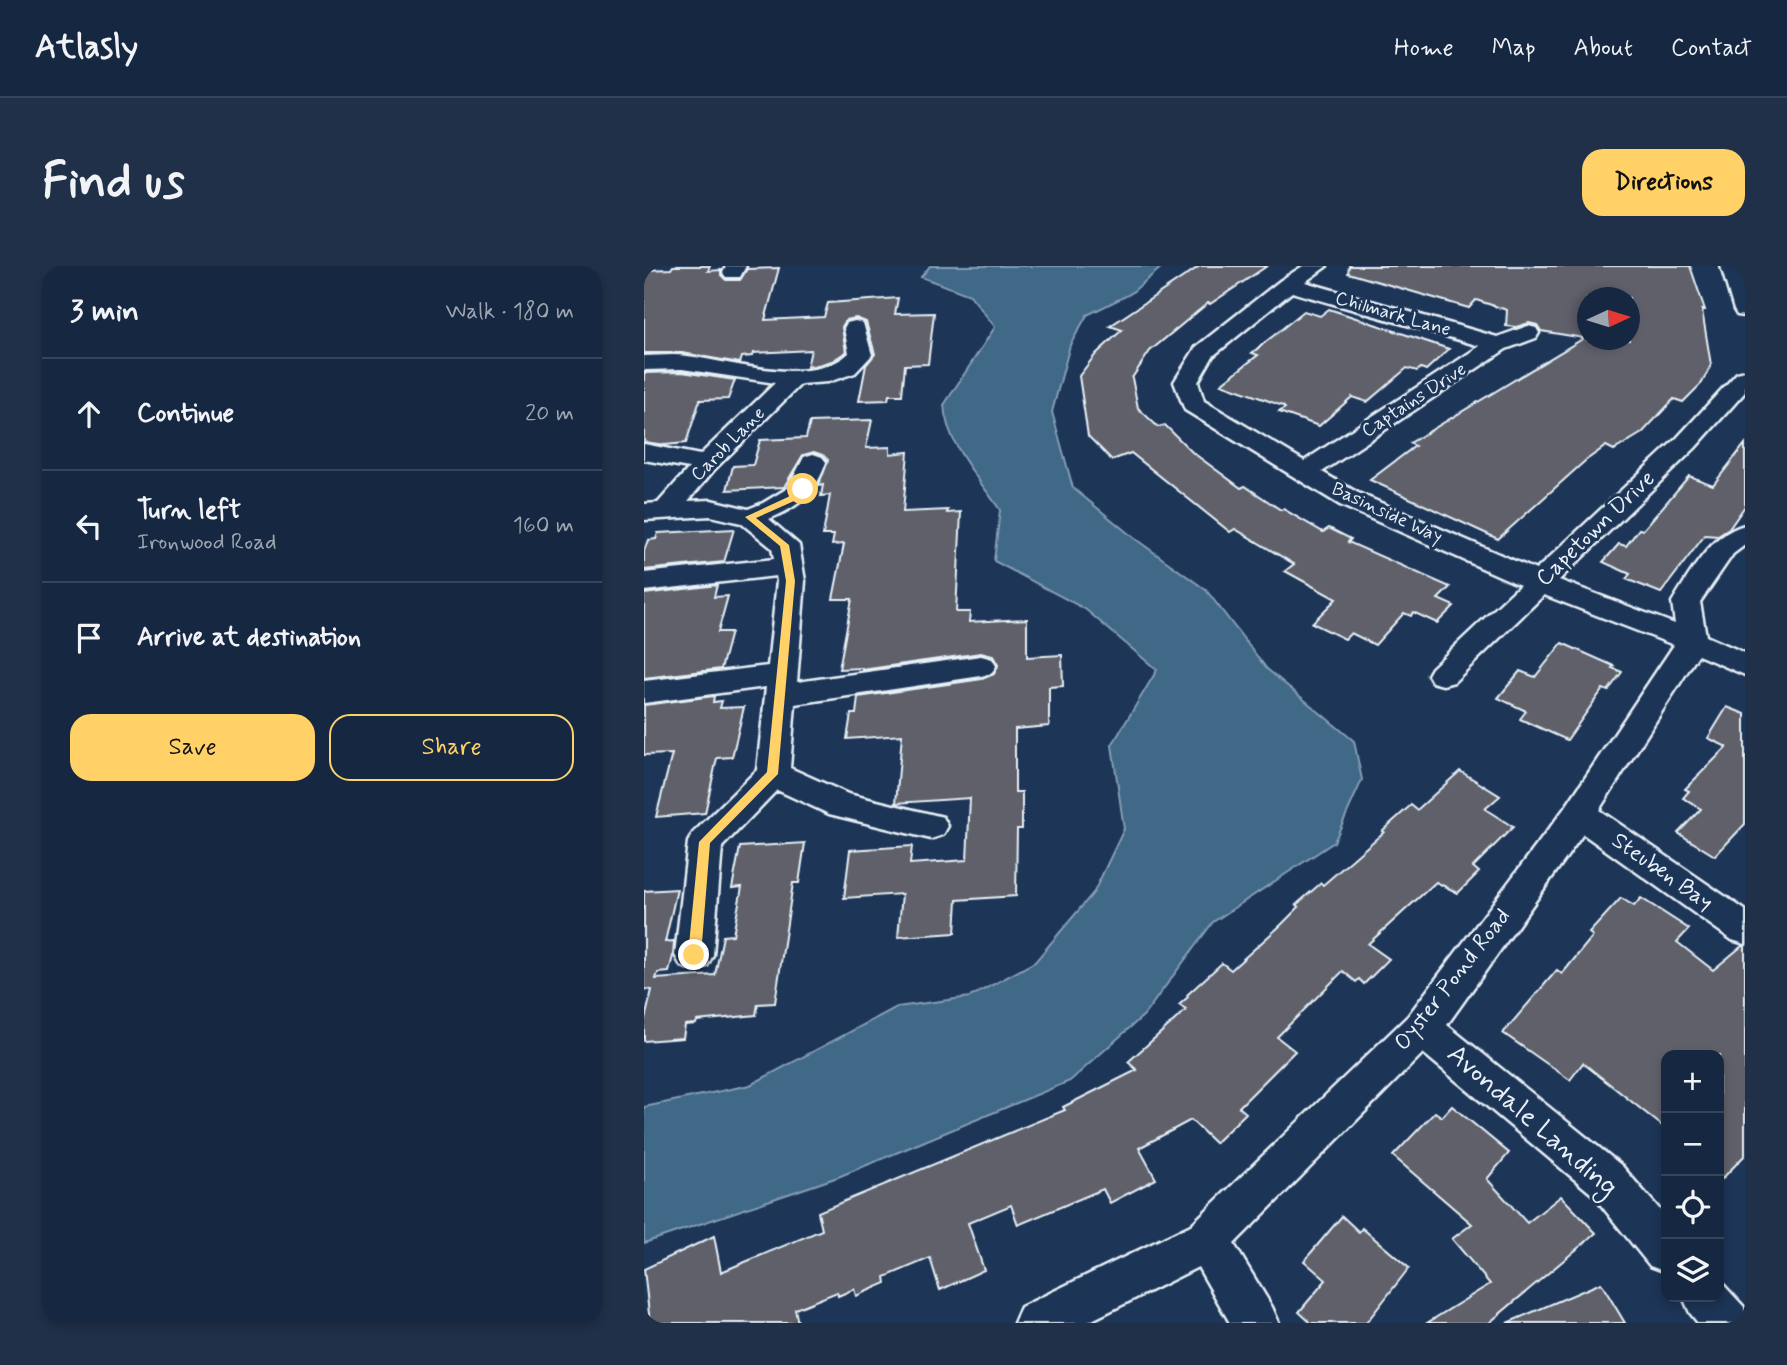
<!DOCTYPE html>
<meta charset="utf-8">
<style>
body{margin:0;font-family:Mynerve,sans-serif;background:#1f3048;color:#f1f3f6}
.controls{position:absolute;right:21px;bottom:21px;display:grid;overflow:hidden;border-radius:14px;box-shadow:0 4px 10px #0003}
.controls button{width:63px;height:63px;display:grid;place-items:center;padding:0;border:0;border-bottom:2px solid #35445a;background:#162841;color:#f1f3f6;font:35px sans-serif}
.compass{position:absolute;left:933px;top:21px;width:63px;height:63px;border-radius:50%;background:#162841;box-shadow:0 4px 10px #0003;rotate:86deg}
.stop{position:absolute;width:21px;height:21px;margin:-16px;border:5px solid #ffd166;border-radius:50%;background:#fff}
.stop.end{background:#ffd166;border-color:#fff;box-shadow:0 2px 7px #0008}
.list{margin:0;padding:0;list-style:none}
h2{display:flex;justify-content:space-between;align-items:center;height:91px;margin:0;padding:0 28px;font-size:30px}
h2 small{font-size:23px;font-weight:400;color:#9ea6b1}
.list li{display:grid;grid-template-columns:46px 1fr auto;gap:21px;align-items:center;box-sizing:border-box;height:112px;padding:0 28px;border-top:2px solid #35445a}
.list b{display:block;font-size:26px;white-space:nowrap}
.list p{margin:0;font-size:23px;white-space:nowrap;color:#9ea6b1}
.list em{font-size:23px;font-style:normal;color:#9ea6b1}
.actions{display:flex;gap:14px;padding:21px 28px}
.actions a{flex:1;padding:16px 0;border:2px solid #ffd166;border-radius:21px;text-align:center;font-size:24px;color:#ffd166}
.actions .main{background:#ffd166;color:#111}
.icon{flex:none;width:38px;height:38px;fill:none;stroke:currentColor;stroke-width:2;stroke-linecap:round;stroke-linejoin:round}
.map{position:relative;flex:none;width:1101px;height:1057px;overflow:hidden;border-radius:21px}
header{display:flex;align-items:center;gap:42px;box-sizing:border-box;height:98px;padding:0 35px;background:#162841;border-bottom:2px solid #35445a}
header strong{font-size:33px}
nav{display:flex;gap:38px;margin-inline-start:auto;font-size:24px}
.intro{display:flex;align-items:center;justify-content:space-between;box-sizing:border-box;height:168px;padding:0 42px}
h1{margin:0;font-size:49px}
.button{padding:18px 32px;border-radius:21px;background:#ffd166;color:#111;font-size:24px;font-weight:700}
main{display:flex;gap:42px;padding:0 42px}
aside{flex:1;background:#162841;border-radius:21px;box-shadow:0 4px 10px #0003}
.map>svg:first-child{display:block}
.water{fill:#406787;stroke:#839eb4;stroke-width:2}
.building{fill:#5f616a;stroke:#e8f1f8;stroke-width:2;fill-rule:evenodd}
.lines{fill:none;stroke-linecap:round;stroke-linejoin:round}
.street-casing{stroke:#e8f1f8;stroke-width:5}
.street{fill:#1d3557;fill-rule:evenodd}
.route{fill:#ffd166}
.labels{text-anchor:middle;dominant-baseline:central;stroke-width:6;stroke-linejoin:round;paint-order:stroke}
.far-street-label{font-size:19px;fill:#e8f1f8;stroke:#1d3557}
.street-label{font-size:23px;fill:#e8f1f8;stroke:#1d3557}
.near-street-label{font-size:28px;fill:#e8f1f8;stroke:#1d3557}
</style>
<header>
<strong>Atlasly</strong>
<nav><a>Home</a><a>Map</a><a>About</a><a>Contact</a></nav>
</header>
<div class="intro"><h1>Find us</h1><a class="button">Directions</a></div>
<main>
<aside>
<h2>3 min<small>Walk · 180 m</small></h2>
<ul class="list">
<li><svg class="icon" aria-label="ahead" viewBox="0 0 24 24"><path d="M12 20V5M6 11l6-6 6 6"/></svg><div><b>Continue</b></div><em>20 m</em></li>
<li><svg class="icon" aria-label="left" viewBox="0 0 24 24"><path d="M17 20v-9H6M10 6l-5 5 5 5"/></svg><div><b>Turn left</b><p>Ironwood Road</p></div><em>160 m</em></li>
<li><svg class="icon" aria-label="arrive" viewBox="0 0 24 24"><path d="M6 21V4h12l-3 4 3 4H6"/></svg><div><b>Arrive at destination</b></div></li>
</ul>
<div class="actions"><a class="main">Save</a><a>Share</a></div>
</aside>
<div class="map">
<svg width="1101" height="1057" viewBox="0 0 1101 1057">
<rect width="100%" height="100%" fill="#1d3557"/>
<filter id="ink" filterUnits="userSpaceOnUse"><feTurbulence type="fractalNoise" baseFrequency=".0143" numOctaves="2"/><feDisplacementMap in="SourceGraphic" scale="14" xChannelSelector="R" yChannelSelector="G"/><feConvolveMatrix kernelMatrix="1 2 1 2 8 2 1 2 1" color-interpolation-filters="sRGB"/></filter>
<g filter="url(#ink)">
<path class="water" d="M286,0H519L486,28L443,49L426,79L408,146L429,222L490,272L562,324L623,403L710,475L718,514L690,576L569,656L500,749L426,815L194,911L0,977V841L106,819L253,741L326,731L391,696L450,626L480,563L468,479L513,404L441,343L350,295L356,244C335,213 302,177 300,139L351,61L326,29L277,11Z"/>
<g class="building">
<path d="M29,0H66L64,5L77,4V9L82,14H96L103,3L135,2L121,54L180,51L184,37L254,32L251,48L290,47L284,98L261,99L258,129H245L244,134L215,135L222,99L231,88L222,56L212,52L202,54L198,61L202,86L188,95L170,100L163,101L167,84L109,87L108,90L98,91L96,97L38,87H0V4L27,3Z"/>
<path d="M556,0H623L566,38L564,37L506,85L488,112L494,142L514,161L521,159L548,186L597,222L601,220L637,244L639,243L679,266L685,262L707,273L704,276L806,321L794,333L810,340L793,357L769,346L767,350L760,347L731,379L707,367L701,373L668,357L692,333L641,305L650,298L591,263L586,266L487,187L468,194L444,170L435,110L452,88L478,64L466,60Z"/>
<path d="M705,0H1046L1061,44H1058L1067,99L1058,117L1039,136L1030,133L998,167L970,184L962,180L941,195L854,273L726,214L771,180L766,177L940,72L897,65L893,59L885,57L872,61L862,60L863,44L832,34L825,42L704,7ZM943,32H985V74H943Z"/>
<path d="M685,43L805,83L782,104L777,102L773,105L763,102L723,136L708,131L675,160L635,146L641,142L639,140L577,118L614,89L608,87L660,45L676,50Z"/>
<path d="M38,106L91,114L84,133L56,134L42,177L21,179L0,176V107Z"/>
<path d="M228,154L222,182L246,181V188L264,186L259,246L304,244L303,247L317,246L312,346H326L325,356L383,353V391L418,389L419,420L405,421V460L371,463V526H378V563H373L372,630L313,634L311,667L254,671L258,628L200,632L206,584L268,580L266,598L323,594L326,532L252,537L258,469L203,473L207,448H212L214,431L338,413L350,408L354,399L349,390L337,387L218,404V402L195,403L208,333H189L200,278L188,279L190,269H179L186,229L177,230L179,219L174,220L184,194L179,189L170,186L159,189L140,221L83,224L89,200L109,199L116,174L162,172L166,156Z"/>
<path d="M1101,178V240L1085,263L1074,270L1061,269L1017,327L982,313L986,308L959,296L975,278L982,280L995,263L999,264L1045,210L1069,219Z"/>
<path d="M90,263L80,296L0,304V285L4,274L12,273L14,267Z"/>
<path d="M73,319L70,331L84,330L74,366H87L77,403L0,412V328Z"/>
<path d="M918,377L970,400L968,402L978,406L964,425L959,423L923,474L876,453L882,445L854,432L876,405L891,411Z"/>
<path d="M70,430L69,436L78,435L76,442L100,441L88,491L73,492L61,547L12,551L28,488L0,489V439Z"/>
<path d="M1083,441L1101,448V558L1071,590L1034,567L1057,543L1039,532L1045,525L1041,523L1083,481L1064,472Z"/>
<path d="M816,505L856,530L841,543L869,561L829,601L835,606L814,627L792,616L724,678L745,693L720,718L715,713L712,716L699,705L633,771L651,785L595,841L602,847L571,877L547,854L495,882L512,913L466,937L459,923L374,959L367,939L324,957L340,1004L296,1024L286,992L241,1011L242,1017L212,1030L210,1023L194,1030L193,1026L151,1043L154,1057H6L0,1003L70,970L77,1006L178,964L174,946L421,844L419,841L493,804L484,796L542,744L535,739L544,731L543,729L578,697L587,704L637,659L655,641L652,639L677,617L679,619L740,566L738,565L767,539L773,544Z"/>
<path d="M161,577L155,617H149L131,737L114,738L112,749L53,755L52,758L41,759L39,772L0,775V757L8,724L0,723V625L33,623L21,676L30,675L29,690L25,706L14,707L12,713L71,709L79,670L89,669L98,621L88,622L96,581Z"/>
<path d="M977,632L990,640L997,632L1045,663L1033,676L1069,704L1098,680H1101V889L1075,916V789H1022V863L939,797L926,814L859,767L913,704L918,708L949,670L945,667Z"/>
<path d="M808,840L865,887L843,913L883,957L917,930L952,967L845,1057H783L846,1018L808,973L828,958L749,890L791,846L798,851Z"/>
<path d="M698,950L715,966L718,962L765,1002L722,1057H667L655,1046L682,1014L660,995Z"/>
<path d="M957,1017L981,1057H863Z"/>
</g>
<g class="lines">
<defs>
<g id="street">
<path d="M82,0H102L96,11H82L79,7Z"/>
<path d="M659,0H683L661,16L853,71L884,60L892,62L895,67L892,72L862,83L678,206L714,227L892,304L1033,172L1093,107L1101,105V126L1051,182L915,314L1031,358L1028,336C1046,308 1066,268 1101,259V279L1089,288L1056,336L1062,370L1101,387V409L1054,389L955,544L1101,644V678L1088,674L939,568L803,759L978,900L1022,951V1006L1006,1000L948,928L779,787L590,978L628,1041L635,1057H586L554,1001L442,1057H370L377,1041L547,959L764,750L923,539L1030,379L900,329L810,416L799,419L788,416L784,409L788,402L876,319L696,239L541,144L530,116L552,81L637,14ZM648,26L836,80L660,195L560,135L554,116L569,90Z"/>
<path d="M1077,0H1097L1101,11V50L1093,49L1090,44Z"/>
<path d="M211,55L219,57L228,89L211,107L184,116L157,118L71,203L44,235L67,234L104,243L119,237L144,222L160,191L169,188L178,191L182,196C172,227 155,241 125,253L155,279L161,315L153,416L337,390L348,393L352,400L348,407L337,410L151,438L146,502L204,528L299,551L304,560L299,569L287,573L185,548L133,524L78,581L69,689L63,700L50,705L37,700L31,689L44,576L49,567L113,504L122,421L0,437V415L124,400L133,315L132,310L0,325V307L130,293L128,282L97,257L67,250L0,254V238L14,237L45,202L0,194V178L56,189L131,117L38,103L0,104V90C14,90 29,88 43,90C90,96 167,122 205,87L200,62L203,57Z"/>
<path d="M1075,1014L1100,1041L1101,1057H1054L1046,1047L1039,1031H1075Z"/>
</g>
</defs>
<use href="#street" class="street-casing"/>
<use href="#street" class="street"/>
</g>
</g>
<path class="route" d="M159,220L164,223L150,235L112,252L145,279L151,315L134,508L66,577L57,689L50,695L44,689L55,576L123,506L142,315L136,280L101,251L144,231Z"/>
<g class="labels">
<g class="far-street-label">
<text transform="translate(749 48) rotate(16)">Chilmark Lane</text>
<text transform="translate(770 134) rotate(-33)">Captains Drive</text>
<text transform="translate(84 178) rotate(-45)">Carob Lane</text>
<text transform="translate(743 247) rotate(25)">Basinside Way</text>
</g>
<g class="street-label">
<text transform="translate(952 263) rotate(-44)">Capetown Drive</text>
<text transform="translate(1018 606) rotate(35)">Steuben Bay</text>
<text transform="translate(809 714) rotate(-52)">Oyster Pond Road</text>
</g>
<g class="near-street-label">
<text transform="translate(888 855) rotate(41)">Avondale Landing</text>
</g>
</g>
</svg>
<div class="controls">
<button>+</button>
<button>−</button>
<button><svg class="icon" aria-label="locate" viewBox="0 0 24 24"><circle cx="12" cy="12" r="6"/><path d="M12 2v4M12 18v4M2 12h4M18 12h4"/></svg></button>
<button><svg class="icon" aria-label="layers" viewBox="0 0 24 24"><path d="M12 4l9 5-9 5-9-5zM3 14l9 5 9-5"/></svg></button>
</div>
<svg class="compass" viewBox="-18 -18 36 36"><path d="M0-13l5 13h-10z" fill="#e53935"/><path d="M0 13l5-13h-10z" fill="#9ea6b1"/></svg>
<div class="stop" style="left:159px;top:223px"></div>
<div class="stop end" style="left:50px;top:689px"></div>
</div>
</main>
